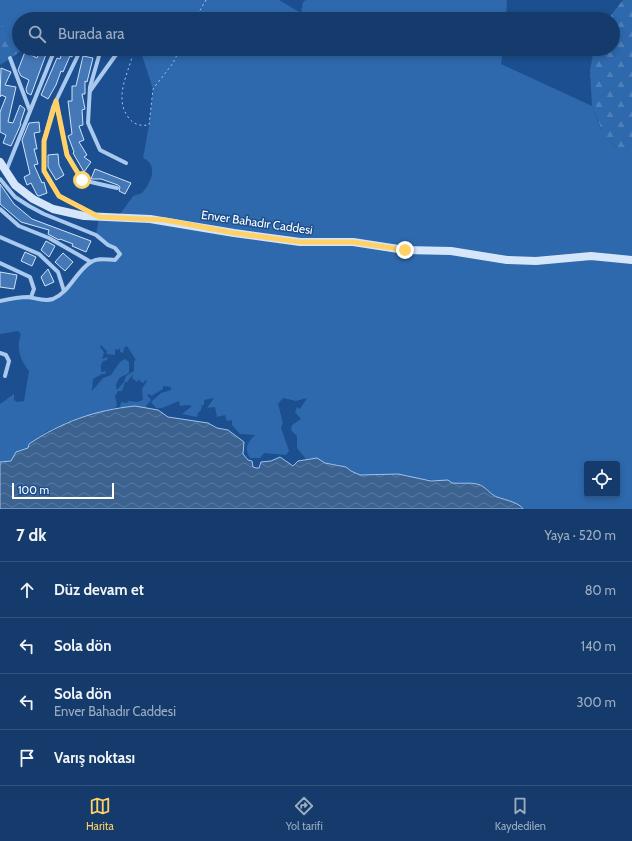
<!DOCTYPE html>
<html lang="tr">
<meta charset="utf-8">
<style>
body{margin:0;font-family:Cabin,sans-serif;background:#214673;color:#f1f3f6}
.controls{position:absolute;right:12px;bottom:12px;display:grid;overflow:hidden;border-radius:4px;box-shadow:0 2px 6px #0003}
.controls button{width:36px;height:36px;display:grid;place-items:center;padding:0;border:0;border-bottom:1px solid #33557e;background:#143b6b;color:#f1f3f6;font:20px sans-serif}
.scale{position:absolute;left:12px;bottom:10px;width:102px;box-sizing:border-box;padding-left:4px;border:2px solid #fff;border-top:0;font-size:11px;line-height:14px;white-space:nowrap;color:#fff;-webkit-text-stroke:3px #1b4f8f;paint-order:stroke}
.stop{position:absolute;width:12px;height:12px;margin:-9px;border:3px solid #ffd166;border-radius:50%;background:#fff}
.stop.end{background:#ffd166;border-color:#fff;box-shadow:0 1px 4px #0008}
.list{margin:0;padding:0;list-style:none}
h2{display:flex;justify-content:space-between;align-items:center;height:52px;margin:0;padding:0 16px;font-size:17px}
h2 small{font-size:13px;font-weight:400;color:#9dadc1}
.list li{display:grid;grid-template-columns:26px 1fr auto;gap:12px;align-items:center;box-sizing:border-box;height:56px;padding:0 16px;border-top:1px solid #33557e}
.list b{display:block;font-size:15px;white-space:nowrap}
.list p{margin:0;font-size:13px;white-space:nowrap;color:#9dadc1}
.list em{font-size:13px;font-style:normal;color:#9dadc1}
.icon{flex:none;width:22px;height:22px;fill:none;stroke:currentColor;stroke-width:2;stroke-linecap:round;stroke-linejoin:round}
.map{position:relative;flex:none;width:632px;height:509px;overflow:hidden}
.search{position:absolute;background:#143b6b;box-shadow:0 2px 6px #0003;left:12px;right:12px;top:12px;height:44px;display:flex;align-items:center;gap:10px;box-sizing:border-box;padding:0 14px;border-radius:22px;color:#9dadc1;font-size:15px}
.sheet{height:276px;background:#143b6b}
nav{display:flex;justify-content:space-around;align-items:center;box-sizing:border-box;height:56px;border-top:1px solid #33557e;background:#143b6b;font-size:11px;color:#9dadc1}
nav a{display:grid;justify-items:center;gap:2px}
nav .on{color:#ffd166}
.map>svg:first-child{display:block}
.grass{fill:#2e69ad;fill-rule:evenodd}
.forest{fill:url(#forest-firs)}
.water{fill:url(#water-waves);stroke:#9cc4f0}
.building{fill:#4478b7;stroke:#cfe3fa}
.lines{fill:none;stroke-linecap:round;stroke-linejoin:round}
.path{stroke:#a9c9ee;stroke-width:1;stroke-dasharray:2 3;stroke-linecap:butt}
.minor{stroke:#a9c9ee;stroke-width:4}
.secondary{stroke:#d6e6fa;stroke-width:8}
.route{stroke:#ffd166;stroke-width:5}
.labels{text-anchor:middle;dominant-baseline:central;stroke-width:3;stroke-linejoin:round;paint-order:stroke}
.street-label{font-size:12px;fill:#fff;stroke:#1b4f8f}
</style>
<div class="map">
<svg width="632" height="509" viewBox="0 0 632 509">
<defs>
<pattern id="forest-firs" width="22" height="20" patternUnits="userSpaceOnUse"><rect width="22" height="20" fill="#2e69ad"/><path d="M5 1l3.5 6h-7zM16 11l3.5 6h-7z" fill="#4d80b9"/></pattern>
<pattern id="water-waves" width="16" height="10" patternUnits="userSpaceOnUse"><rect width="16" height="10" fill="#3c6290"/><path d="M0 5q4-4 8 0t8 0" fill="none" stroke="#597aa1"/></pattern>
</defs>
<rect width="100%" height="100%" fill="#1b4f8f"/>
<g class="grass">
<path d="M0,0H279L301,13L303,2L306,0H507L506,19H19V49L0,22Z"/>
<path d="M140,49H503L501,64L592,106C602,131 603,144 632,153V509H523L522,507C517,506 498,498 493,495C488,491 484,486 478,484C468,481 461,484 452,483L436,480L417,479L406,475H360L340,465L325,463L317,458L306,459L297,448V436L291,430L292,425L301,419L295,412L297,407L300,409L307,398L296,401L283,398L278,404L283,423L281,428L289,451L286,455L264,453L260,458H250C244,448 247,443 255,435L240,434L232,425V420L227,421L225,415L217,417L215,407L207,408L214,398L204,400V405H202L201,410L198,413L197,417L182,414L192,406L188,405L180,406L179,401L162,408H156L151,402L161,393L171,390V387L163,386V389L151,396L150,394L147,395L151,400L146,406L147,408L135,406L120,408L121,402L126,403L129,401L137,402L143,400L142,389L147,381L145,380L144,383L141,382L139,379L137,382L132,378L133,374L127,382H125L122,391H118L115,396L117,405L115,408L67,422L46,432L29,444L28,448L15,453L11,461L0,462V404L14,394V400L17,402L24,401L29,371C20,360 16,348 21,334L18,331L0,334V301L17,297L53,298L64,291L91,262L112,260L120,254L96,235L99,217H118L133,196L142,193C151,183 159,165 143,158L149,125L153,89ZM101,345L107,351L106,354L115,355V349L118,350L120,348V352L123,353L124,348L127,346L136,360L134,361V371L126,376L124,382L117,390L116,385L119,378L129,373V362L125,359L120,362L111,375L103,378L92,391L93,379L102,374H105L106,371L101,372V365L103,361L107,360L108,357L102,359L104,352L100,347ZM587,464H617V494H587Z"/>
</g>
<g class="forest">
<path d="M623,0H632V153L620,149L605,138L592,106L590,70L594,49H613V19H608Z"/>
<path d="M0,22L21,51L0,65Z"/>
</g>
<path class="water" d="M135,406L158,410L168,417L208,423L217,428L228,430L244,442L243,454L248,460L252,461L253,467L256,468H259L261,462L271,461L280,457L293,466L298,461L317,458L325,463L346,467L351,471L360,475L398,474L431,481L448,480L452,483C461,484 468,482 477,484C486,486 489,494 497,497C506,500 520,503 523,509H0V462L11,461L16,452L28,448L29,444C61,422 96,410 135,406Z"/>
<g class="building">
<path d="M41,49H48L31,95L27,93L26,89L29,80L21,76L18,70L25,52L37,58Z"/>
<path d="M63,49H74L72,57L70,56L63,72L61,71L56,85L48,99L41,95L57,58L60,59Z"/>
<path d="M83,56L93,58L87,82L85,81V94H82L85,109L82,110L83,125L79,126L84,140L79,142L87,155L84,157L91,162L84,172L73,153L74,152L68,136L72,134L68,101H72V86H76Z"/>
<path d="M1,68L11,72L5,85L16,87L8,122L13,123L20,105L25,109L20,124H21L11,146L3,143L6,135L0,132V112L6,97L1,95L0,97Z"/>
<path d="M39,122L40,132L34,133L37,149H34L38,164L34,165L42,183L44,182L47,193L39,196L37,195L31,183L27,185L24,177L30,174L22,140L29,123Z"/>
<path d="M58,154L59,165L64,175L56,180L48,167V155Z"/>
<path d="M95,169L131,183L125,194L119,191L120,187L118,185L101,179H91Z"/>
<path d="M0,184L14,204L32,219L91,241L86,252L72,246L73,244L60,239L59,240L48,234L49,230L21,222L0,204Z"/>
<path d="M46,241L55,246L49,257L41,250Z"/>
<path d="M25,252L36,257L32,266L21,261Z"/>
<path d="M63,253L73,262L65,271L55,262Z"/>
<path d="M48,269L54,282L45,286L41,277Z"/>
<path d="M0,272L17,275L14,289L0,287Z"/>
</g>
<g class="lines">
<g class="path">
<path d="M195,19L206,0"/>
<path d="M134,49C130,71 113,96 128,117C134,125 140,126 149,125L153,89L173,63L180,49"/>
</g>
<g class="minor">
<path d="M81,49L53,107L44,141V171L59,196L94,214"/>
<path d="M101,49L90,87L88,123L100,150L126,163"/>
<path d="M10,58L30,111"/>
<path d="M90,91L120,49"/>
<path d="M56,101L67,155L82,180L117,188"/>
<path d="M6,171L55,49"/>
<path d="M0,179L15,197L29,206L44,214L96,235L108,245L115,248L120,254L115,260C107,260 99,257 91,262C76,271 70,292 53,299C44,302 36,298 28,297C18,297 9,299 0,301"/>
<path d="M0,209L19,226L49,238L91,262"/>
<path d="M0,237L39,254L58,272L64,291"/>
<path d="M0,263L30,277L34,289L31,297"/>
<path d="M0,353L6,355L9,361L5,376"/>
</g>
<path class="secondary" d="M0,162L15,185L33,199L53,209L84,216L150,219L234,233L300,242H353L405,250L451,251L507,260L536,261L591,256L632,260"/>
</g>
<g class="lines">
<path class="route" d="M82,180L67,155L56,101L44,141V171L59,196L99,217L165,220L234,233L300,242H353L405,250"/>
</g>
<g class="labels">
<g class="street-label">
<text transform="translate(257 222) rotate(8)">Enver Bahadır Caddesi</text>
</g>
</g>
</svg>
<div class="controls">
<button><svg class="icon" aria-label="locate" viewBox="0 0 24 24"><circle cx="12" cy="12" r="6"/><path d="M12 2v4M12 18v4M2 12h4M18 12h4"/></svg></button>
</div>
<div class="scale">100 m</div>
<div class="stop" style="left:82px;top:180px"></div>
<div class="stop end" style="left:405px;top:250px"></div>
<div class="search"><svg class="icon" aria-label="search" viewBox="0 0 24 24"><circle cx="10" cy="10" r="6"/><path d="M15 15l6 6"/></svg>Burada ara</div>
</div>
<section class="sheet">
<h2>7 dk<small>Yaya · 520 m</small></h2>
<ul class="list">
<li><svg class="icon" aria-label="ahead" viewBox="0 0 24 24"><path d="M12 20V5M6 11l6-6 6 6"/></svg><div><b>Düz devam et</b></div><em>80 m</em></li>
<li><svg class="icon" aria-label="left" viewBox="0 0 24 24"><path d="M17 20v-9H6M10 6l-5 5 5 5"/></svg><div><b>Sola dön</b></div><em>140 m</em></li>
<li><svg class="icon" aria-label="left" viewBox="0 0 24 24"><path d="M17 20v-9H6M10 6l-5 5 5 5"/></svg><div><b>Sola dön</b><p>Enver Bahadır Caddesi</p></div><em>300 m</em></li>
<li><svg class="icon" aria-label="arrive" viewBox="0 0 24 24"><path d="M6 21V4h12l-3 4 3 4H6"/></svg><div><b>Varış noktası</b></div></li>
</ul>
</section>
<nav>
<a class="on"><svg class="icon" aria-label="map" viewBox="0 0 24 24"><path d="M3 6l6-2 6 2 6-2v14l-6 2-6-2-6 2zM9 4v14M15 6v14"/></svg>Harita</a>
<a><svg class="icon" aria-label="directions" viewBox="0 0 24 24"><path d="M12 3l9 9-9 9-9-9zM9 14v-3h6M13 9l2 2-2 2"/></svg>Yol tarifi</a>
<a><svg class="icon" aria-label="saved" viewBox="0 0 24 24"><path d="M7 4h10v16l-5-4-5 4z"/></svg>Kaydedilen</a>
</nav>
